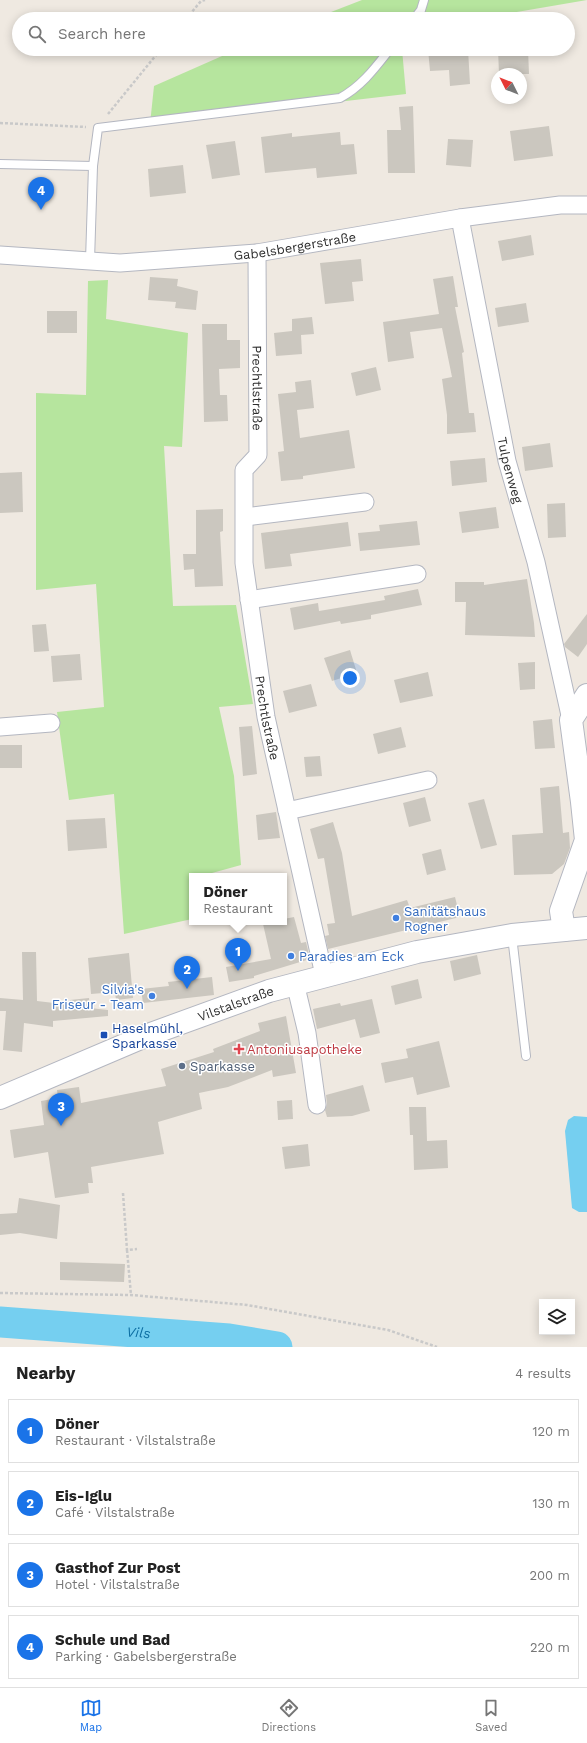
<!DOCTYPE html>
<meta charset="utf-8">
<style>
body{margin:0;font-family:"Work Sans",sans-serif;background:#f2f2f2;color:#222}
.controls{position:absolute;right:12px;bottom:12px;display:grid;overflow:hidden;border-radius:0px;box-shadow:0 2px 10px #0003}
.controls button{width:36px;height:36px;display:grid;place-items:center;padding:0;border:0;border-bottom:1px solid #e0e0e0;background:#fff;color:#222;font:20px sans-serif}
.compass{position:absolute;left:491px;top:68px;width:36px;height:36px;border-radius:50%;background:#fff;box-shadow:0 2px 10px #0003;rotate:312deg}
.you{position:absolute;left:350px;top:678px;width:14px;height:14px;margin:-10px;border:3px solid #fff;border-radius:50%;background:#1a73e8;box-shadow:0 0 0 6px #1a73e833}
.badge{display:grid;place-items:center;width:26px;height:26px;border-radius:50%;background:#1a73e8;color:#fff;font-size:13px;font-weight:700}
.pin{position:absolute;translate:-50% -33px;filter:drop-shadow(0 1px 2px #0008)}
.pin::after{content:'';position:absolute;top:21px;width:14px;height:12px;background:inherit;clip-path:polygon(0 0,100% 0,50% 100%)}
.popup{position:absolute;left:189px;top:873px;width:98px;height:52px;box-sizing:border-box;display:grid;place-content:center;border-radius:0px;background:#fff;filter:drop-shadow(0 1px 3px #0005);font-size:13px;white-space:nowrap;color:#767676}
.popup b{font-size:15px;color:#222}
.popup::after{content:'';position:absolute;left:50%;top:100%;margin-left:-8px;border:8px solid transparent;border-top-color:#fff}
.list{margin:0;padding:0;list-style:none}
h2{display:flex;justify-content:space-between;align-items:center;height:52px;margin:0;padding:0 16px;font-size:17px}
h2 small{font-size:13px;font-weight:400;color:#767676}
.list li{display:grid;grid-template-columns:26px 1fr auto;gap:12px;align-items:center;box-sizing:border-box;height:64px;margin:0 8px 8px;padding:0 8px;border:1px solid #e0e0e0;border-radius:0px}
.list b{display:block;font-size:15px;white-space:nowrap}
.list p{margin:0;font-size:13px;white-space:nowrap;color:#767676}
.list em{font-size:13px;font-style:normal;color:#767676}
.icon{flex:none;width:22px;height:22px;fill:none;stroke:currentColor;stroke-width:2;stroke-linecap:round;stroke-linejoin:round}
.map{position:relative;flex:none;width:587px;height:1347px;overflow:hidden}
.search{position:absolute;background:#fff;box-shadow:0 2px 10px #0003;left:12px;right:12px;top:12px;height:44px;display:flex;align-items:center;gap:10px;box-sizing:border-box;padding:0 14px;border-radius:22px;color:#767676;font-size:15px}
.sheet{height:340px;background:#fff}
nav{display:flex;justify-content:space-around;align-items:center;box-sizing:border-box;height:56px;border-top:1px solid #e0e0e0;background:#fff;font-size:11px;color:#767676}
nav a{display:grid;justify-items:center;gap:2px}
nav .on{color:#1a73e8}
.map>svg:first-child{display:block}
.green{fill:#b6e59e}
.water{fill:#75cff0}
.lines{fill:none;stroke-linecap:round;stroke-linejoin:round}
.river{stroke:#75cff0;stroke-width:31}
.building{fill:#cbc7bf}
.lane-casing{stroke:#b4b7c1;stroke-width:10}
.street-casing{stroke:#b4b7c1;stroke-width:19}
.secondary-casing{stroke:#b4b7c1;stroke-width:24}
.path{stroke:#c9c9c9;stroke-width:2.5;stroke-dasharray:3 2;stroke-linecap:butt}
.lane{stroke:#fff;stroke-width:8}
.street{stroke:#fff;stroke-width:17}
.secondary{stroke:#fff;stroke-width:22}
.shop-dot{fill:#3f7fe0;stroke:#fff;stroke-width:1.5}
.transit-dot{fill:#1a4fb4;stroke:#fff;stroke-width:1.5}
.health-dot{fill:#e0444e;stroke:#fff;stroke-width:1.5}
.service-dot{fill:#5c6f8a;stroke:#fff;stroke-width:1.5}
.labels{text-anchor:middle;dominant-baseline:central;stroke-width:3;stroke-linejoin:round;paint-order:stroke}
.street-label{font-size:13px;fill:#2e2e2e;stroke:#fff}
.shop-label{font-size:13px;fill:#366cbe;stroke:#fff;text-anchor:start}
.transit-label{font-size:13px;fill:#164399;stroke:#fff;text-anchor:start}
.health-label{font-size:13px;fill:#be3a42;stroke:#fff;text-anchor:start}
.service-label{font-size:13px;fill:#4e5e75;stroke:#fff;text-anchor:start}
.water-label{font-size:14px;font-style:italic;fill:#0d6fa3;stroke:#fff}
</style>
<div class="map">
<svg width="587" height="1347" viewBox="0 0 587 1347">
<rect width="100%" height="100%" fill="#efe9e1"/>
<g class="green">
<path d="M362,0H587L475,19H313Z"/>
<path d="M238,49H402L406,94L150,124L154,86Z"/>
<path d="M108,280L106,319L188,333L182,447L164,446L173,606L236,605L253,704L219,707L234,776L241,865L212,873V876H192V919L124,934L114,794L69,800L57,712L104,707L96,584L36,590V393L86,395L88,281Z"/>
</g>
<path class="water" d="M574,1116L587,1117V1212H579L572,1208L565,1131L568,1120Z"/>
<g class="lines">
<path class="river" id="s1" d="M0,1322L229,1339L277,1347"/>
</g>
<g class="building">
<path d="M428,49H468L470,84L450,86L449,70L430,71Z"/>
<path d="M498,49H528L529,74H499Z"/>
<path d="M413,106L415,173H388L387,130H401L399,107Z"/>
<path d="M549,126L553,156L514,161L510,131Z"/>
<path d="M340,132L341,145L354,144L357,174L317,178L316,168L265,173L261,137L292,133V137Z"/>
<path d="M448,139L473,140L471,167L446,165Z"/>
<path d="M235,141L240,175L212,179L206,145Z"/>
<path d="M183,165L186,193L150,197L148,169Z"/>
<path d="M531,235L534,255L502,261L498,241Z"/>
<path d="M361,259L363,281L352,282L354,301L325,304L320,263Z"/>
<path d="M453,276L458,307H455L464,352L462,353L469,413H474L476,432L447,434V415L442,379L452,377L442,328L410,332L414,358L388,362L383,322L439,314L433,279Z"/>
<path d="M150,277L178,279L177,286L198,291L196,310L175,308L176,302L148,300Z"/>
<path d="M526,303L529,322L498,327L495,308Z"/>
<rect x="47" y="311" width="30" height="22"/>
<path d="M312,317L314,334L301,335L302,354L276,356L274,333L292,331V319Z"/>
<path d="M202,324H227V340H240V368L219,369L220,395H227L228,421L204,422Z"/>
<path d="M376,367L381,390L356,396L351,373Z"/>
<path d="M311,380L314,408L297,410L300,438L349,430L355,468L303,476V479L281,481L278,452L284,451L278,394L296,392L295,382Z"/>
<path d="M550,443L553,467L525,471L522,447Z"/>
<path d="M485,458L487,482L452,486L450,461Z"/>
<path d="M22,472L23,512L0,513V473Z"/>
<path d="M565,503L566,537L548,538L547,504Z"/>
<path d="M496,507L499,528L462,533L459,512Z"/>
<path d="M223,509V531L220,532L223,586L195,587L194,569L184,570L183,554H196V510Z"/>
<path d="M417,521L420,545L360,551L358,533L380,531L379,525Z"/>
<path d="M348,522L351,546L290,554L292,566L265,569L261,533Z"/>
<path d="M527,579L534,623L535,637L465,635L466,602H455V582H484V585Z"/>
<path d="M418,589L422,605L371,615V619L341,624L340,621L294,630L290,608L318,603L319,611L385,600L384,596Z"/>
<path d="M587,614V644L578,657L565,647L564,644Z"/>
<path d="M46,624L49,651L34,652L32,625Z"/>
<path d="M350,650L357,673L332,681L324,658Z"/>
<path d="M80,654L82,680L53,682L51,656Z"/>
<path d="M535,662V689L520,690L518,663Z"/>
<path d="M428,672L433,696L400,703L394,680Z"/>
<path d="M311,684L317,706L289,713L283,691Z"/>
<path d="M552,719L555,748L535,749L533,721Z"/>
<path d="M252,726L257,774L243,776L239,727Z"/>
<path d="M401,727L406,747L378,754L373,734Z"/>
<rect x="0" y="745" width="22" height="23"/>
<path d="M320,756L322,776L306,777L304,757Z"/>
<path d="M559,786L563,833L569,832L570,848L564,864L552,874L514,875L512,835L543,833L540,788Z"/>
<path d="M425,797L431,821L409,827L403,803Z"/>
<path d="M484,799L497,845L481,849L468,803Z"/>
<path d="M276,812L280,838L258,840L256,815Z"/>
<path d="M105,818L107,848L68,851L66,820Z"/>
<path d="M333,822L342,853L352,916L407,900L410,908L455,897L460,917L328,949L325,936L329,935L327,924L335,923L324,858L318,859L310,829Z"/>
<path d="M441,849L446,870L427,875L422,854Z"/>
<path d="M294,917L301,943L306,942L310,959L254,976V978L229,982L226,967L271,959L263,924L284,922V919Z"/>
<path d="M22,952H36L37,1001L71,1005L70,1000L89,998L90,1008L108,1010V1016L53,1021V1027L24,1023L22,1052L3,1050L6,1011H0V998L23,1000Z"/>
<path d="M129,953L133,998L116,1000L115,992L91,994L88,958Z"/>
<path d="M477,955L481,974L454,981L450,961Z"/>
<path d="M212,977L214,995L143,1003L141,989L169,986L168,982Z"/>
<path d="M418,979L422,998L395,1005L391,986Z"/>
<path d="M372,999L380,1033L360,1038L355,1019L317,1029L313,1009L340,1003L341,1006Z"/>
<path d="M286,1016L296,1073L273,1077L272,1070L228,1087L199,1093L202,1109L158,1122L164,1154L91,1167L93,1183H88L89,1193L55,1198L48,1152L14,1158L10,1130L44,1125L41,1101L58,1098L57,1090L79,1087L81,1103L166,1086L161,1069L214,1052L213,1049L260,1031L258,1023Z"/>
<path d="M439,1041L450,1087L417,1095L413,1077L385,1083L381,1063L408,1058L406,1049Z"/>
<path d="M363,1085L370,1111L352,1116L327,1117L325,1110L327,1104L326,1095Z"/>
<path d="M292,1100L293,1119L278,1120L277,1101Z"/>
<path d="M409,1107H426L427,1141L447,1140L448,1168L414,1170L413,1135H410Z"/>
<path d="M308,1144L310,1166L285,1169L282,1147Z"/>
<path d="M19,1198L60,1205L57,1239L20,1233L0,1235V1214L17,1213Z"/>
<path d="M60,1262L125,1264L124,1282L60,1280Z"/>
</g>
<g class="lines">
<defs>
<g id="lane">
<path d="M414,19L421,10L424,0"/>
<path d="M0,164L93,166L90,261"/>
<path d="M93,166L98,128L340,98C362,86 375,68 390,49"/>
<path d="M512,936L526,1056"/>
</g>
<g id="street">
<path id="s2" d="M460,218L507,461L536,562L571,720"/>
<path id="s3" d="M257,253L258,455L244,470V563L266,717L324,975"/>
<path id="s4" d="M0,255L120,263L257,253L460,218L560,205H587"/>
<path d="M245,517L365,502"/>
<path d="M249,600L417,574"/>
<path d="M0,727L51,723"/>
<path d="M287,811L428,780"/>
<path d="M295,983L307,1033L317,1105"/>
</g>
<g id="secondary">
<path d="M564,930L561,911L586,840L582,802L571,720L587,695"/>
<path id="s5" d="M0,1098L148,1035L269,991L417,952L512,935L587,928"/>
</g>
</defs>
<use href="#lane" class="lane-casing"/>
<use href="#street" class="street-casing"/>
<use href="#secondary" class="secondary-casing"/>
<g class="path">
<path d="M186,19L201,1L205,0"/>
<path d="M108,114L161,49"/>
<path d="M0,123L86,127"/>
<path d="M123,1193L127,1250L137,1249"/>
<path d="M127,1250L131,1295"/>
<path d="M0,1293L131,1295L247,1305L388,1330L437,1347"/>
</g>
<use href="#lane" class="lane"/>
<use href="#street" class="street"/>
<use href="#secondary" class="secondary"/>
</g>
<g class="shop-dot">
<circle cx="396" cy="918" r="4"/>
<circle cx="291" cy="956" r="4"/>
<circle cx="152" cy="996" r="4"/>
</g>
<rect class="transit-dot" x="100" y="1031" width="8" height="8" rx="2"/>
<path class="health-dot" d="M237 1043h4v4h4v4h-4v4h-4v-4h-4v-4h4z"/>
<circle class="service-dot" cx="182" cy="1066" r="4"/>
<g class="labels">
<g class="street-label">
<text stroke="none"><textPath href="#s4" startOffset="296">Gabelsbergerstraße</textPath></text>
<text stroke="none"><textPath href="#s3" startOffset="135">Prechtlstraße</textPath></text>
<text stroke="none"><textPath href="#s2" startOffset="257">Tulpenweg</textPath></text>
<text stroke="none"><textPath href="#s3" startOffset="472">Prechtlstraße</textPath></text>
<text stroke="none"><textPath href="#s5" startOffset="254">Vilstalstraße</textPath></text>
</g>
<g class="shop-label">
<text x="404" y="911">Sanitätshaus<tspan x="404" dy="15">Rogner</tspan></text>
<text x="299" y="956">Paradies am Eck</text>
<text x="144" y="989" text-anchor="end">Silvia's<tspan x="144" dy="15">Friseur - Team</tspan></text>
</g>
<g class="transit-label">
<text x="112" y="1028">Haselmühl,<tspan x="112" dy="15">Sparkasse</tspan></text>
</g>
<g class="health-label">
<text x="247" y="1049">Antoniusapotheke</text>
</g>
<g class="service-label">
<text x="190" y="1066">Sparkasse</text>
</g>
<g class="water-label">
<text stroke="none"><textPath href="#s1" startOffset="139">Vils</textPath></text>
</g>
</g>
</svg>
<div class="controls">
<button><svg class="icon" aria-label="layers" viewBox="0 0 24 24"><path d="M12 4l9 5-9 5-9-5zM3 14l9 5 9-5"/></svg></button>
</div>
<svg class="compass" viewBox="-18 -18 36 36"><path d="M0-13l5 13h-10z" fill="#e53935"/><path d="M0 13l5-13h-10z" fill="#767676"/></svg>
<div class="you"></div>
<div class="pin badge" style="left:238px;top:971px">1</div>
<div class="popup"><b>Döner</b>Restaurant</div>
<div class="pin badge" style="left:187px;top:989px">2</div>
<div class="pin badge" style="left:61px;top:1126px">3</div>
<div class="pin badge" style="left:41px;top:210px">4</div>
<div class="search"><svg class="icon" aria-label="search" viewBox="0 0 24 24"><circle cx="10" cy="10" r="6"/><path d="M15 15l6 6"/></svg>Search here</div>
</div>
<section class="sheet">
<h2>Nearby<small>4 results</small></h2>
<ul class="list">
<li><span class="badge">1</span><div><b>Döner</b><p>Restaurant · Vilstalstraße</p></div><em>120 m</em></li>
<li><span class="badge">2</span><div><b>Eis-Iglu</b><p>Café · Vilstalstraße</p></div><em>130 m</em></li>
<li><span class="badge">3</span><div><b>Gasthof Zur Post</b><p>Hotel · Vilstalstraße</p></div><em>200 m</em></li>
<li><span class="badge">4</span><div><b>Schule und Bad</b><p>Parking · Gabelsbergerstraße</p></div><em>220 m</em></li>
</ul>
</section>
<nav>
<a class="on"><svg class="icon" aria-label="map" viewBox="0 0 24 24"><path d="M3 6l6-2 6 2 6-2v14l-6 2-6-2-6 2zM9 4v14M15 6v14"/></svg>Map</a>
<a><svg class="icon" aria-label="directions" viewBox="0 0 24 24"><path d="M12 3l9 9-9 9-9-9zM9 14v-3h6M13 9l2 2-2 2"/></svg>Directions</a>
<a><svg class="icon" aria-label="saved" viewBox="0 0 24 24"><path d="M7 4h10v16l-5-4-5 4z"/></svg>Saved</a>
</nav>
